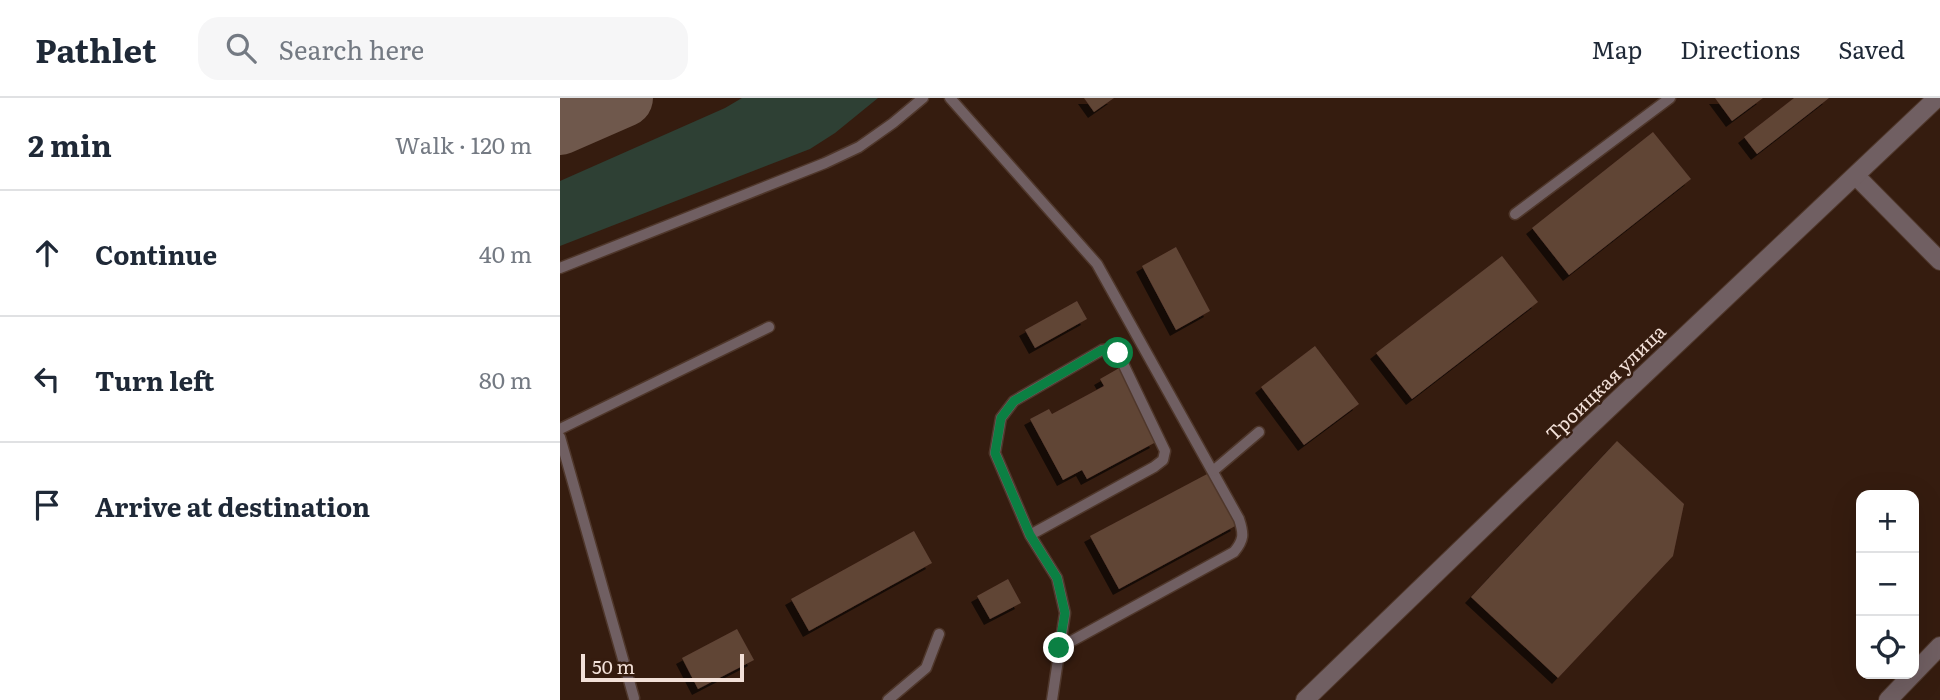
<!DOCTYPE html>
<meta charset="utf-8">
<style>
body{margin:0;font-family:Literata,serif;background:#f6f6f7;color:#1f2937}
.controls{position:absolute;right:21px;bottom:21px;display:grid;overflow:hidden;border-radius:14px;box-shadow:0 7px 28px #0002}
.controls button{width:63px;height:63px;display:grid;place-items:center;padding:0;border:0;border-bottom:2px solid #e0e1e3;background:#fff;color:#1f2937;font:35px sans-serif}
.scale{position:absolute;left:21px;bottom:18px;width:163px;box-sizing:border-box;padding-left:7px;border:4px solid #f2e0d8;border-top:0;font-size:19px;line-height:24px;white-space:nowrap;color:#f2e0d8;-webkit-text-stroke:5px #351c0f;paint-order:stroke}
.stop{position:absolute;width:21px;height:21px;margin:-16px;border:5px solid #0b8043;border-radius:50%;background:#fff}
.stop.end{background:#0b8043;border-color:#fff;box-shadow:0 2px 7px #0008}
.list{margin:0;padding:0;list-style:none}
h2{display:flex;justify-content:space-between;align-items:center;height:91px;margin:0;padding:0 28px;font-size:30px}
h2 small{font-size:23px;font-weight:400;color:#747a83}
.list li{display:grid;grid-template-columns:46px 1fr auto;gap:21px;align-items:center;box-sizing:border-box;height:126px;padding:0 28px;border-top:2px solid #e0e1e3}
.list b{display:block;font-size:26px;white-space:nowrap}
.list em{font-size:23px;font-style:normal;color:#747a83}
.icon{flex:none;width:38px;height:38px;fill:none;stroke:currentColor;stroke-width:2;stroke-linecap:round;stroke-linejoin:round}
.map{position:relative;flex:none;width:1380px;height:602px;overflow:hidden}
header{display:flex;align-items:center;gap:42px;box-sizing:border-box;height:98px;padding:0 35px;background:#fff;border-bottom:2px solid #e0e1e3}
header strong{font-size:33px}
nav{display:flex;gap:38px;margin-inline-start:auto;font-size:24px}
.search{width:490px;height:63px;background:#f6f6f7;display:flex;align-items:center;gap:18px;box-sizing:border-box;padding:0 24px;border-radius:21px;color:#747a83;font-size:26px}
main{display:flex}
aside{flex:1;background:#fff}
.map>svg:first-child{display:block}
.green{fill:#2e4034}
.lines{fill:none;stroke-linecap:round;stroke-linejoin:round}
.taxiway{stroke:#6f584c;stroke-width:58}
.building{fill:#614436;filter:url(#shadow)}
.service-casing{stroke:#4f372b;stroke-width:13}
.minor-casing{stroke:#4f372b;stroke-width:20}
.tertiary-casing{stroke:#4f372b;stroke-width:20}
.service{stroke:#705f62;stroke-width:10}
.minor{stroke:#705f62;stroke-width:18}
.tertiary{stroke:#705f62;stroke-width:18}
.route{stroke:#0b8043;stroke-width:9}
.labels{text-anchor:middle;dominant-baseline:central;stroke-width:5;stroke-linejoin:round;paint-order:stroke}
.street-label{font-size:19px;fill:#f2e0d8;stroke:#351c0f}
</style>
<header>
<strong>Pathlet</strong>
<div class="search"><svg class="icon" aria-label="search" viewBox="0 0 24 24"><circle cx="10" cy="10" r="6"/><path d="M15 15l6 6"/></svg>Search here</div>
<nav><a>Map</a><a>Directions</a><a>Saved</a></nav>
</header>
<main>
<aside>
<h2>2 min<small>Walk · 120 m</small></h2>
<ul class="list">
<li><svg class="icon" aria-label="ahead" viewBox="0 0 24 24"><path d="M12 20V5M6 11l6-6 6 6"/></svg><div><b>Continue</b></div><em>40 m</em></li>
<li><svg class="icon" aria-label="left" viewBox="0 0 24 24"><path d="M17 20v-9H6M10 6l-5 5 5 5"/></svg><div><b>Turn left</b></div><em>80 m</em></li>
<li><svg class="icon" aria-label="arrive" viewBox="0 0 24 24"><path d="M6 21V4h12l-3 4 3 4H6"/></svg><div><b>Arrive at destination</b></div></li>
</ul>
</aside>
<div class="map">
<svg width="1380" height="602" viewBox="0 0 1380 602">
<defs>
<filter id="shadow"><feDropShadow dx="-6" dy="6" stdDeviation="0" flood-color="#0009"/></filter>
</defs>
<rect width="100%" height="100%" fill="#351c0f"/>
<path class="green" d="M182,0H318L275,35L250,51L0,148V83L165,10Z"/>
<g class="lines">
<path class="taxiway" d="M0,28L64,0"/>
</g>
<g class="building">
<path d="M524,0H554L534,14Z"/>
<path d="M1155,0H1203L1172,23Z"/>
<path d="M1234,0H1269L1197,56L1184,39Z"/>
<path d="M1093,34L1131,81L1009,177L972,130Z"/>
<path d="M616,149L650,213L616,232L582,168Z"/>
<path d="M942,158L978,204L852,301L816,255Z"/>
<path d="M517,203L527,221L475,250L465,232Z"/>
<path d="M755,248L799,306L744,347L701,289Z"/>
<path d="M561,269L580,308L578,310L596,344L527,381L522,372L503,382L470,321L489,311L492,316L544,288L540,281Z"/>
<path d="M1057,343L1124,406L1113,458L998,580L911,499Z"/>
<path d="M649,375L677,427L559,491L530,438Z"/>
<path d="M354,433L372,465L249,533L231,501Z"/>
<path d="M448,481L461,505L430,521L417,498Z"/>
<path d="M177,531L194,562L138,591L122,560Z"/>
</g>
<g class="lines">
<defs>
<g id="service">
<path d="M390,0L537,166L679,421C684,436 684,442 674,454L499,550"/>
<path d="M955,116L1110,0"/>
<path d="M0,170L265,65L299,49L333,25L363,0"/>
<path d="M0,331L209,229"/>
<path d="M0,339L74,600"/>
<path d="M653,373L699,334"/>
<path d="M470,437L594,369L603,362L605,353L558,255L550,251L542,252L454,303L441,320L435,355L470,437L497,480L505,515L492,602"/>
<path d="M328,602L366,570L379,536"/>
</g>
<g id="minor">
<path d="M1296,78L1380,163"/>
<path d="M1354,575L1380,548"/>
<path d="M1328,602L1353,576"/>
</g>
<path id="tertiary" d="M745,602L957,397L1377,0"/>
</defs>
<use href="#service" class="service-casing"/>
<use href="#minor" class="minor-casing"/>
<use href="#tertiary" class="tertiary-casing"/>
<use href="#service" class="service"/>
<use href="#minor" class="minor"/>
<use href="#tertiary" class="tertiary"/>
</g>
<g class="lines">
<path class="route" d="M499,550L505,515L497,480L470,437L435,355L441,320L454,303L542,252L550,251L558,255"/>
</g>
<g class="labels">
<g class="street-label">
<text transform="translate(1045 284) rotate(-44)">Троицкая улица</text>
</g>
</g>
</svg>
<div class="controls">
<button>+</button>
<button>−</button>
<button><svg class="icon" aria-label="locate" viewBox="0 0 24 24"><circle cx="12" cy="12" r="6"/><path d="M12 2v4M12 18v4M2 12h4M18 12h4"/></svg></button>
</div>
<div class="scale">50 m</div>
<div class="stop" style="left:558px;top:255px"></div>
<div class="stop end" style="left:499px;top:550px"></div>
</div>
</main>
